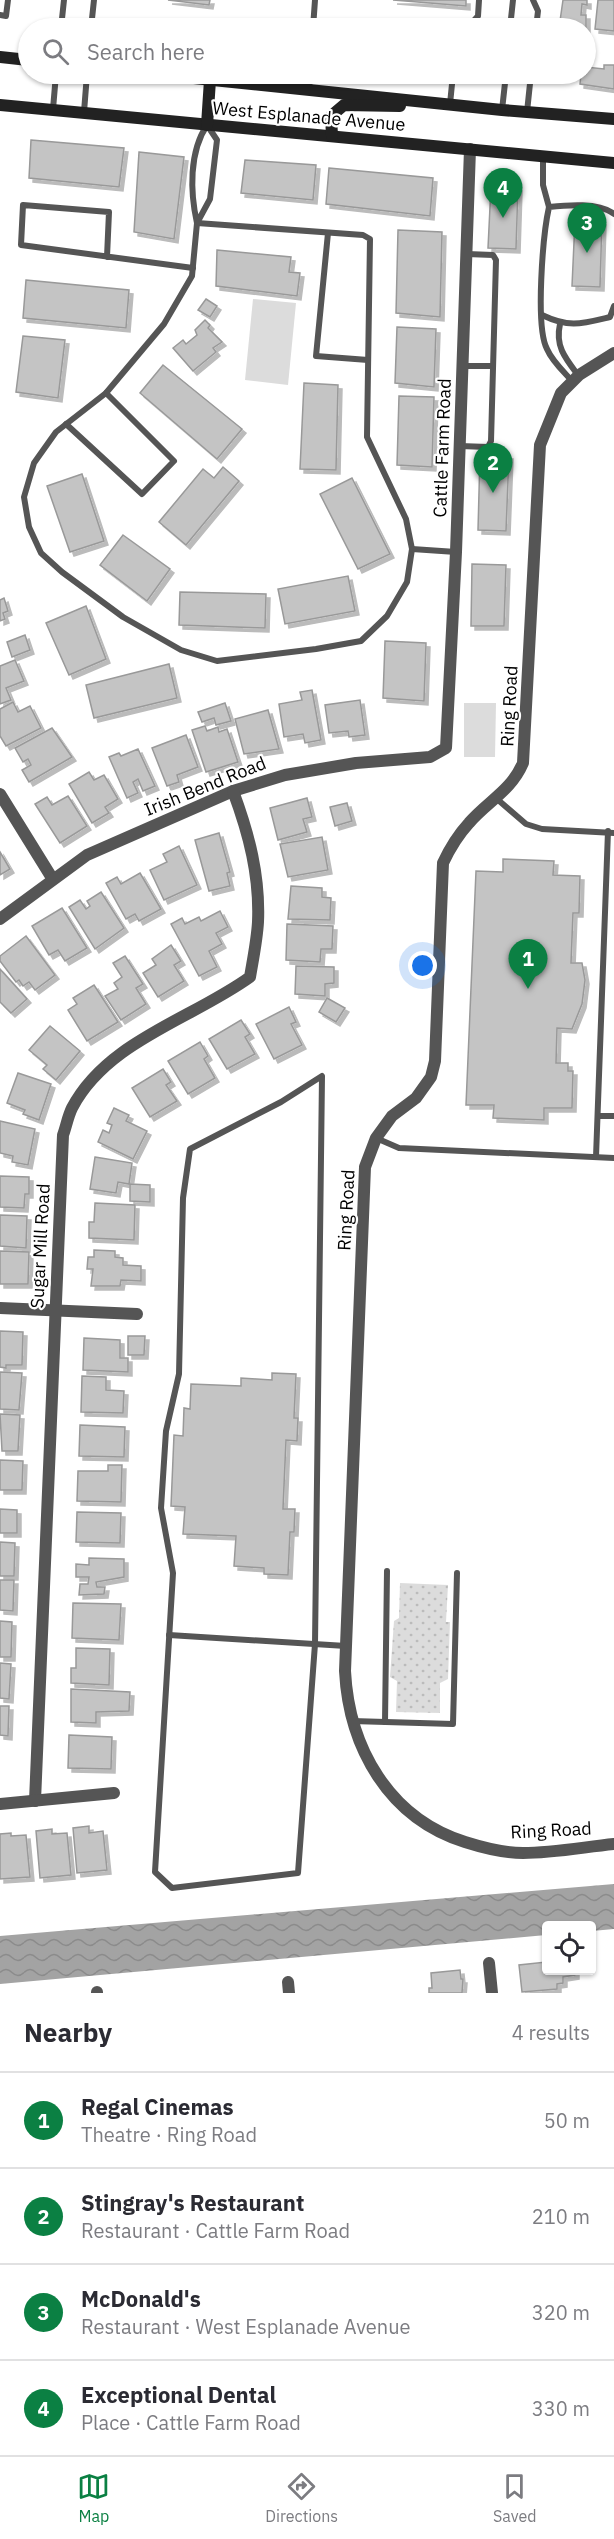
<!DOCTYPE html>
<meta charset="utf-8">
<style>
body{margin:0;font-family:"IBM Plex Sans",sans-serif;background:#f2f2f3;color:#2b2b33}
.controls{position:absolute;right:18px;bottom:18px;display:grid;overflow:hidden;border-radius:6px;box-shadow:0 2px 4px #0004}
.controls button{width:54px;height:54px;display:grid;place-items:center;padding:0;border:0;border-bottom:2px solid #e1e1e2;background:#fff;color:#2b2b33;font:30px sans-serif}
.you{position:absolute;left:423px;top:966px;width:21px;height:21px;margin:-15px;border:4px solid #fff;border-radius:50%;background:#1a73e8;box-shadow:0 0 0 9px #1a73e833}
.badge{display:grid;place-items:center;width:39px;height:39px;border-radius:50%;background:#0b8043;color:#fff;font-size:20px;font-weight:700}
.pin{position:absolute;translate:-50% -50px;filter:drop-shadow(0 2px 3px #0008)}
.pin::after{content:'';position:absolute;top:32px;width:21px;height:18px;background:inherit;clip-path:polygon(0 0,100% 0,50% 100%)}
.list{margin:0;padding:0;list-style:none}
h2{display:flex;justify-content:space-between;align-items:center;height:78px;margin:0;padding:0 24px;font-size:26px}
h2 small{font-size:20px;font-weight:400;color:#7c7c81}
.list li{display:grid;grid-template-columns:39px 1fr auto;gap:18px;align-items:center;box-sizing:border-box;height:96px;padding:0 24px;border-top:2px solid #e1e1e2}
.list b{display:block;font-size:22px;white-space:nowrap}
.list p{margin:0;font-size:20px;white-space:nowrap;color:#7c7c81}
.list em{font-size:20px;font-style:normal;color:#7c7c81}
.icon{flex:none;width:33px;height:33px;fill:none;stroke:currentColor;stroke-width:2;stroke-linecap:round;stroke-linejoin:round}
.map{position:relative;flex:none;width:614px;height:1993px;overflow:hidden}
.search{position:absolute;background:#fff;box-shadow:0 2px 4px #0004;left:18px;right:18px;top:18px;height:66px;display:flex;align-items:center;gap:15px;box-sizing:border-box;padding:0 21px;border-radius:33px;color:#7c7c81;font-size:22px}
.sheet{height:462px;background:#fff}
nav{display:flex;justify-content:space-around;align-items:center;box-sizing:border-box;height:84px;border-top:2px solid #e1e1e2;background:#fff;font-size:16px;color:#7c7c81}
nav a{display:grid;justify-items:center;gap:3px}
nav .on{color:#0b8043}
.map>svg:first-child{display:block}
.grass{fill:url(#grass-dots)}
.pitch{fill:#dcdcdc}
.water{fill:url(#water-waves)}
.building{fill:#c4c4c4;stroke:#999;stroke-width:1.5;filter:url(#shadow)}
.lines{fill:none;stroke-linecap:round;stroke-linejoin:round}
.service{stroke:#555;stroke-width:6}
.minor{stroke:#555;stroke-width:12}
.secondary{stroke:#222;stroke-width:12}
.labels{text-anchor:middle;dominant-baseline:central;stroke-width:4.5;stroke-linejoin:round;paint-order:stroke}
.street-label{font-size:18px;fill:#000;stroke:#fff}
</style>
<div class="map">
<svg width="614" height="1993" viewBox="0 0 614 1993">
<defs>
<pattern id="grass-dots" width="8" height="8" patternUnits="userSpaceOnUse" patternTransform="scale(1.5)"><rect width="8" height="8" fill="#dcdcdc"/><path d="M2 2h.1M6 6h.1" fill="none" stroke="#bbb" stroke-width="1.8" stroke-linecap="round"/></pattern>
<pattern id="water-waves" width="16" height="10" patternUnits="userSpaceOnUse" patternTransform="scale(1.5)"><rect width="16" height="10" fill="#a3a3a3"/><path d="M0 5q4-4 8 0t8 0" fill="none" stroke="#8b8b8b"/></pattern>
<filter id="shadow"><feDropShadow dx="4" dy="4" stdDeviation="0" flood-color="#0004"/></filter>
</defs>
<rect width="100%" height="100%" fill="#fff"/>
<path class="grass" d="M400,1583L448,1585L446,1622H450L448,1679L440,1683V1713L396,1712L397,1681L390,1677L394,1621L399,1618Z"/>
<g class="pitch">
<path d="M253,299L296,303L288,385L245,380Z"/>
<path d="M464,703H496L495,757H464Z"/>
</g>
<path class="water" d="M614,1884V1929L592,1931V1926H546V1935L0,1984V1936Z"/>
<g class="building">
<path d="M168,0H210L209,5Z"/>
<path d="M393,0H466V6Z"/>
<path d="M563,0H587V5L582,4L581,15H586V32V28H559Z"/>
<path d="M598,0H614V31L595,29Z"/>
<path d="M604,65H614V89L580,84L581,74H586V67L604,69Z"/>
<path d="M31,140L124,148L119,187L29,178Z"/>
<path d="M139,152L184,157L174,239L134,232Z"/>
<path d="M245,160L316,165L313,200L241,193Z"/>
<path d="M329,168L433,178L430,216L326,204Z"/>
<path d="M491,186L518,187L516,249L488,248Z"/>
<path d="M575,220L602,221L600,287L572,286Z"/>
<path d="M398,230L442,232L440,317L396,313Z"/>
<path d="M217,250L291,257L289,272L300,273L297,296L216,286Z"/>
<path d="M26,280L129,290L126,328L23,318Z"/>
<path d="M206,299L217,306L210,317L198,310Z"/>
<path d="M205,320L210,325L208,328L222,342L213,348L216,352L193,371L173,348L183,340L186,344L197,335L195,330Z"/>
<path d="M397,327L436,329L434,387L395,383Z"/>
<path d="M23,336L65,340L58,398L16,392Z"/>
<path d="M163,365L242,429L217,459L140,393Z"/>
<path d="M304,383L338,385L336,470L300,469Z"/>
<path d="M399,396L434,397L432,467L397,465Z"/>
<path d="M480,455H509L506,531L478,530Z"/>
<path d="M223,467L239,481L186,545L159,522L203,469L214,478Z"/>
<path d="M82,474L104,541L70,552L47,486Z"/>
<path d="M352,478L390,554L358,569L320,494Z"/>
<path d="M123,535L170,569L147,601L100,565Z"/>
<path d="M472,564L506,565L504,626H471Z"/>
<path d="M348,576L355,611L285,624L278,589Z"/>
<path d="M180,592L266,594L265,628L179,625Z"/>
<path d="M4,598L8,611L3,613L5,619L0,621V600Z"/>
<path d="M86,606L106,659L69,675L46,623Z"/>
<path d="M25,635L30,650L12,657L7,642Z"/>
<path d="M385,641L426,643L424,701L383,698Z"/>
<path d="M15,660L24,681L6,688L11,700L0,704V666Z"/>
<path d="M169,664L177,698L94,718L86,685Z"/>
<path d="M312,690L321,740L305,743L303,734L284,737L279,704L302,700L300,692Z"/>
<path d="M360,700L365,735L349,737L348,731L329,733L325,705Z"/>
<path d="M13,702L18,712L30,706L41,728L6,746L0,736V709Z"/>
<path d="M225,703L231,721L216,725L214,718L202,722L198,712Z"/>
<path d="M268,710L279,749L244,754L235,719Z"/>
<path d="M205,726L207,731L218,727L219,732L227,729L238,762L206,772L192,730Z"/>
<path d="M52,728L72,757L29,782L22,770L31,765L28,759L23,762L15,748Z"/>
<path d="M186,735L198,767L177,775L179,782L167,786L152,748Z"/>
<path d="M138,749L155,786L143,791L138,779L133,782L138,793L127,798L109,757L119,753L121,756Z"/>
<path d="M89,772L94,780L104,775L118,799L105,807L109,813L92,823L69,784Z"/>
<path d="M68,796L87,826L60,843L35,804L47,797L52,805Z"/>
<path d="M307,798L312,817L303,819L307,832L278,840L270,808Z"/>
<path d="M347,803L352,821L335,826L330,807Z"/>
<path d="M219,833L230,872L227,873L230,886L209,891L195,840Z"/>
<path d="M322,837L328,870L288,877L280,844Z"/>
<path d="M179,846L197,885L164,900L150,870L167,862L163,854Z"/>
<path d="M0,852L10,869L0,875Z"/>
<path d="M503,859L554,861L553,875L580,876L579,913H573L571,963H582L585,980L582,1004L572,1029L557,1028L556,1063H568V1071H573L572,1108H544V1120L493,1118L494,1105H466L476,871L503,872Z"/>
<path d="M140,873L161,909L139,921L135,914L126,919L106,883L117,877L121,884Z"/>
<path d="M291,886L322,888V897L331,898L330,920L288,919Z"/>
<path d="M101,892L124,928L95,949L69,907L80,900L86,909L90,906L87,901Z"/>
<path d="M62,908L87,948L65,961L58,950L49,955L32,926Z"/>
<path d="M220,911L228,927L216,933L222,944L209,951L217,967L199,976L171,924L182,918L185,924L199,917L201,921Z"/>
<path d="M287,924L333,926L332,949H321L320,962L286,960Z"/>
<path d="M26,936L55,975L35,990L29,982L23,986L19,980L16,982L0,961V956Z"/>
<path d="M171,945L181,961L174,965L184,981L158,997L143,973L156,965L152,959Z"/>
<path d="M125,956L143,984L136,988L146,1004L121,1020L105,996L118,989L114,983L122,977L113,963Z"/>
<path d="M296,966L334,967V983L325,984V996L295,994Z"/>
<path d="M0,969L27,999L11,1013L0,1002Z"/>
<path d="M94,985L118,1022L87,1041L68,1010L77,1004L73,998Z"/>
<path d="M327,998L345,1008L336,1022L319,1012Z"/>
<path d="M289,1007L296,1022L291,1024L302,1045L274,1059L256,1024Z"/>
<path d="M241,1020L250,1034L245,1037L255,1054L227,1069L209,1039Z"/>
<path d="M50,1026L80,1051L56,1080L43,1069L47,1065L29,1050Z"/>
<path d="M200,1042L208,1056L204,1059L215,1078L188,1094L168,1061Z"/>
<path d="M163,1069L171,1082L166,1085L177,1101L150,1117L132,1088Z"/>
<path d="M18,1073L51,1084L39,1120L23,1114L25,1110L7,1103Z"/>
<path d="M114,1108L129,1115L126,1121L147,1131L133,1159L98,1142L103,1130L109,1133L112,1125L107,1123Z"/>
<path d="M0,1121L35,1129L28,1165L12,1162L13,1156L0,1153Z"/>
<path d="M95,1157L132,1163L129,1184L118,1182L116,1193L90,1189Z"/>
<path d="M0,1176L29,1177V1194H25L24,1208L0,1207Z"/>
<path d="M130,1184L150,1185V1202L130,1201Z"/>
<path d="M95,1203L135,1205L134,1240L89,1238V1222H94Z"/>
<path d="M0,1215L27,1216L26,1248L0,1246Z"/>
<path d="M94,1250L115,1251V1257L123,1258V1265L141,1266V1281L121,1280L120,1286H91L93,1269H87L88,1257H94Z"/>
<path d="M0,1251L29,1252L28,1284H0Z"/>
<path d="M0,1331L23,1332L22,1365H6V1368L0,1367Z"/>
<path d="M128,1336H145L144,1355H128Z"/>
<path d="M84,1338L120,1340V1358H128V1372L83,1370Z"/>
<path d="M0,1372L22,1373L19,1410L0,1409Z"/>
<path d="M272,1373L296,1374L294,1418H298L297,1441L286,1440L283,1509H295L294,1532H290L288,1575L264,1574V1568L234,1566L236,1536L183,1534L185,1507L171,1506L174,1435L183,1436L184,1408L190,1409L191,1384L241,1386V1378L272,1380Z"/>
<path d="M82,1376L106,1377V1390L124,1391L123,1413L81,1412Z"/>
<path d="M0,1414L20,1415L18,1451H2Z"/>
<path d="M80,1425L125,1427L124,1457L79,1456Z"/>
<path d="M0,1460L23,1461L22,1490H0Z"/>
<path d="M108,1465H122L121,1502L77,1501L78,1471H108Z"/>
<path d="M0,1509L17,1510V1533H0Z"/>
<path d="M77,1512L121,1513L120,1543L76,1542Z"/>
<path d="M0,1542L15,1543L14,1576H0Z"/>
<path d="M89,1558L124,1559V1577L96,1582L97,1587H105L104,1594L79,1595L80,1584H88L89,1577H76V1564L89,1565Z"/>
<path d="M0,1580H14L13,1611L0,1610Z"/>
<path d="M73,1603L121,1604L119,1640L72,1638Z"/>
<path d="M0,1621L12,1622L11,1657H0Z"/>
<path d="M76,1648L110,1649L109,1685L71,1683V1668H76Z"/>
<path d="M0,1663L11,1664L9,1699L0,1698Z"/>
<path d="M71,1689L130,1692L129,1711L96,1712V1723L71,1722Z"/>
<path d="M0,1706H9L8,1736L0,1735Z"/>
<path d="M69,1735L112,1737L111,1769L68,1768Z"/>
<path d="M89,1826V1833L103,1831L107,1870L77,1873L73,1828Z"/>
<path d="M52,1829V1834L67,1833L71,1875L40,1878L36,1831Z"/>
<path d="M11,1833V1836L26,1835L30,1877L0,1879V1834Z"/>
<path d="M546,1962V1970H575V1975L563,1977V1983L557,1984V1989L522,1992L519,1965Z"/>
<path d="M460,1970L461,1979H463L462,1993H429V1988H432L431,1973Z"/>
</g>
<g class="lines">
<g class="service">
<path d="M533,0L538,11L536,28"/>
<path d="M0,15L6,16L8,0"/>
<path d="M61,28L64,0"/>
<path d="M91,28L94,0"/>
<path d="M313,28L315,0"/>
<path d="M467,28L478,16L479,0"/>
<path d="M510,28L513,0"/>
<path d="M309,90L310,74"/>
<path d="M450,104L453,74"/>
<path d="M53,109L56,74"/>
<path d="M502,110L506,74"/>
<path d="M84,112L87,74"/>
<path d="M527,112L531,74"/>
<path d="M207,125L217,140L210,199L197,223C190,192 189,152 207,125Z"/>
<path d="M543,157V185L549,207"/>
<path d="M197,223L363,235L370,239L367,437L406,519L412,549L407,582L387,616L361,641L316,649L217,661L181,650L123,617L62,572L41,553L29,527L24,497L34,463L56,432L106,393L164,324L192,276Z"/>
<path d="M328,233L316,356L368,360"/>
<path d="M107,257L109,212L23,205L21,245L193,268"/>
<path d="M542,315C569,328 581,324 610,317L614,306"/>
<path d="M560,324C555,346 565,358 578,375"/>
<path d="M463,366H493"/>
<path d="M572,381C564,372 552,361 547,349C535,326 543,234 549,207C567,205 599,202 614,214"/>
<path d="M66,424L142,494L174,461L106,393"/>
<path d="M460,446L488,447L491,441L496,260L493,255L467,254"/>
<path d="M412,549L456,552"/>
<path d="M497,799L526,824L542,829L614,833"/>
<path d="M322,1076L315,1644L298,1873L172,1888L155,1872L173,1573L161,1508L166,1431L179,1374L183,1198L190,1149L281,1102Z"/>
<path d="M598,1116H614"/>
<path d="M376,1138L399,1148L614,1158"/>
<path d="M596,1157L608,831"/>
<path d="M169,1635L346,1646"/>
<path d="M352,1721L453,1724L457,1573"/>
<path d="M385,1722L387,1571"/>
</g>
<g class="minor">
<path d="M614,353L579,375L561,393L540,445L523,763C511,791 488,801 469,823C458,835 450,848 443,863L435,1061L431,1077L416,1098L392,1116L376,1138L365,1167L345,1671C349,1748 389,1818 465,1842C484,1848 503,1853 523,1853C553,1853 584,1847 614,1844"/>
<path d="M0,794L52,878"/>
<path d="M0,919L87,855L233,791L285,775L356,763L430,757L446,748L456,552L470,149"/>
<path d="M0,1308L137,1314"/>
<path d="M35,1801L63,1135C66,1127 68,1116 72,1108C107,1041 192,1019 250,977C253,959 257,940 258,922C260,876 249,834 233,791"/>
<path d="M0,1804L114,1793"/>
<path d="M489,1963L492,1993"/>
<path d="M288,1982L289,1993"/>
<path d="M97,1992V1993"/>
</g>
<g class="secondary">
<path d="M0,57L28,60"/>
<path d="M155,74L502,110L614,119"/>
<path d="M0,105L614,163"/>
<path d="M207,125L210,80"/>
<path d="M332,136L331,116L344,105L400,106"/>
</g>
</g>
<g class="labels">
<g class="street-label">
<text transform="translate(309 116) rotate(5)">West Esplanade Avenue</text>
<text transform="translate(442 448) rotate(-88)">Cattle Farm Road</text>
<text transform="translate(509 706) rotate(-87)">Ring Road</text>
<text transform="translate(205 786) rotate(-22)">Irish Bend Road</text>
<text transform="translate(346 1210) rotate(-87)">Ring Road</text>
<text transform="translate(40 1246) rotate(-87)">Sugar Mill Road</text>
<text transform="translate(551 1830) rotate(-3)">Ring Road</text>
</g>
</g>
</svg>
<div class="controls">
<button><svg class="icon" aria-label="locate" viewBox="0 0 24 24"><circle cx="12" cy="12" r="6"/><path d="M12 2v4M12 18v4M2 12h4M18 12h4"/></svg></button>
</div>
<div class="you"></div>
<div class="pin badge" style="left:528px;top:989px">1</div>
<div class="pin badge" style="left:493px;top:493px">2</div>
<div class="pin badge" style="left:587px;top:253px">3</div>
<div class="pin badge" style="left:503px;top:218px">4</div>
<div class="search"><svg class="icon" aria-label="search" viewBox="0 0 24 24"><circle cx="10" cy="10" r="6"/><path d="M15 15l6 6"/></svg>Search here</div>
</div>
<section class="sheet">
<h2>Nearby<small>4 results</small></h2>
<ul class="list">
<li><span class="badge">1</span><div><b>Regal Cinemas</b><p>Theatre · Ring Road</p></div><em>50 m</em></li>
<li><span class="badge">2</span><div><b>Stingray's Restaurant</b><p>Restaurant · Cattle Farm Road</p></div><em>210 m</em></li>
<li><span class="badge">3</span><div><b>McDonald's</b><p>Restaurant · West Esplanade Avenue</p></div><em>320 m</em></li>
<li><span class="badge">4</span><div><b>Exceptional Dental</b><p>Place · Cattle Farm Road</p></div><em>330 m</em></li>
</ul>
</section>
<nav>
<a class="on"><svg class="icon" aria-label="map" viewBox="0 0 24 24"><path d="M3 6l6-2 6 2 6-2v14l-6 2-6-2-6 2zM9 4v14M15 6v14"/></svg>Map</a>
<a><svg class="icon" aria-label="directions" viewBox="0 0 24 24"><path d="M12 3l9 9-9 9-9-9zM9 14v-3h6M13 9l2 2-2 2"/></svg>Directions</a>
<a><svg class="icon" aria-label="saved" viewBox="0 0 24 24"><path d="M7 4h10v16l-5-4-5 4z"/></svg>Saved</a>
</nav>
